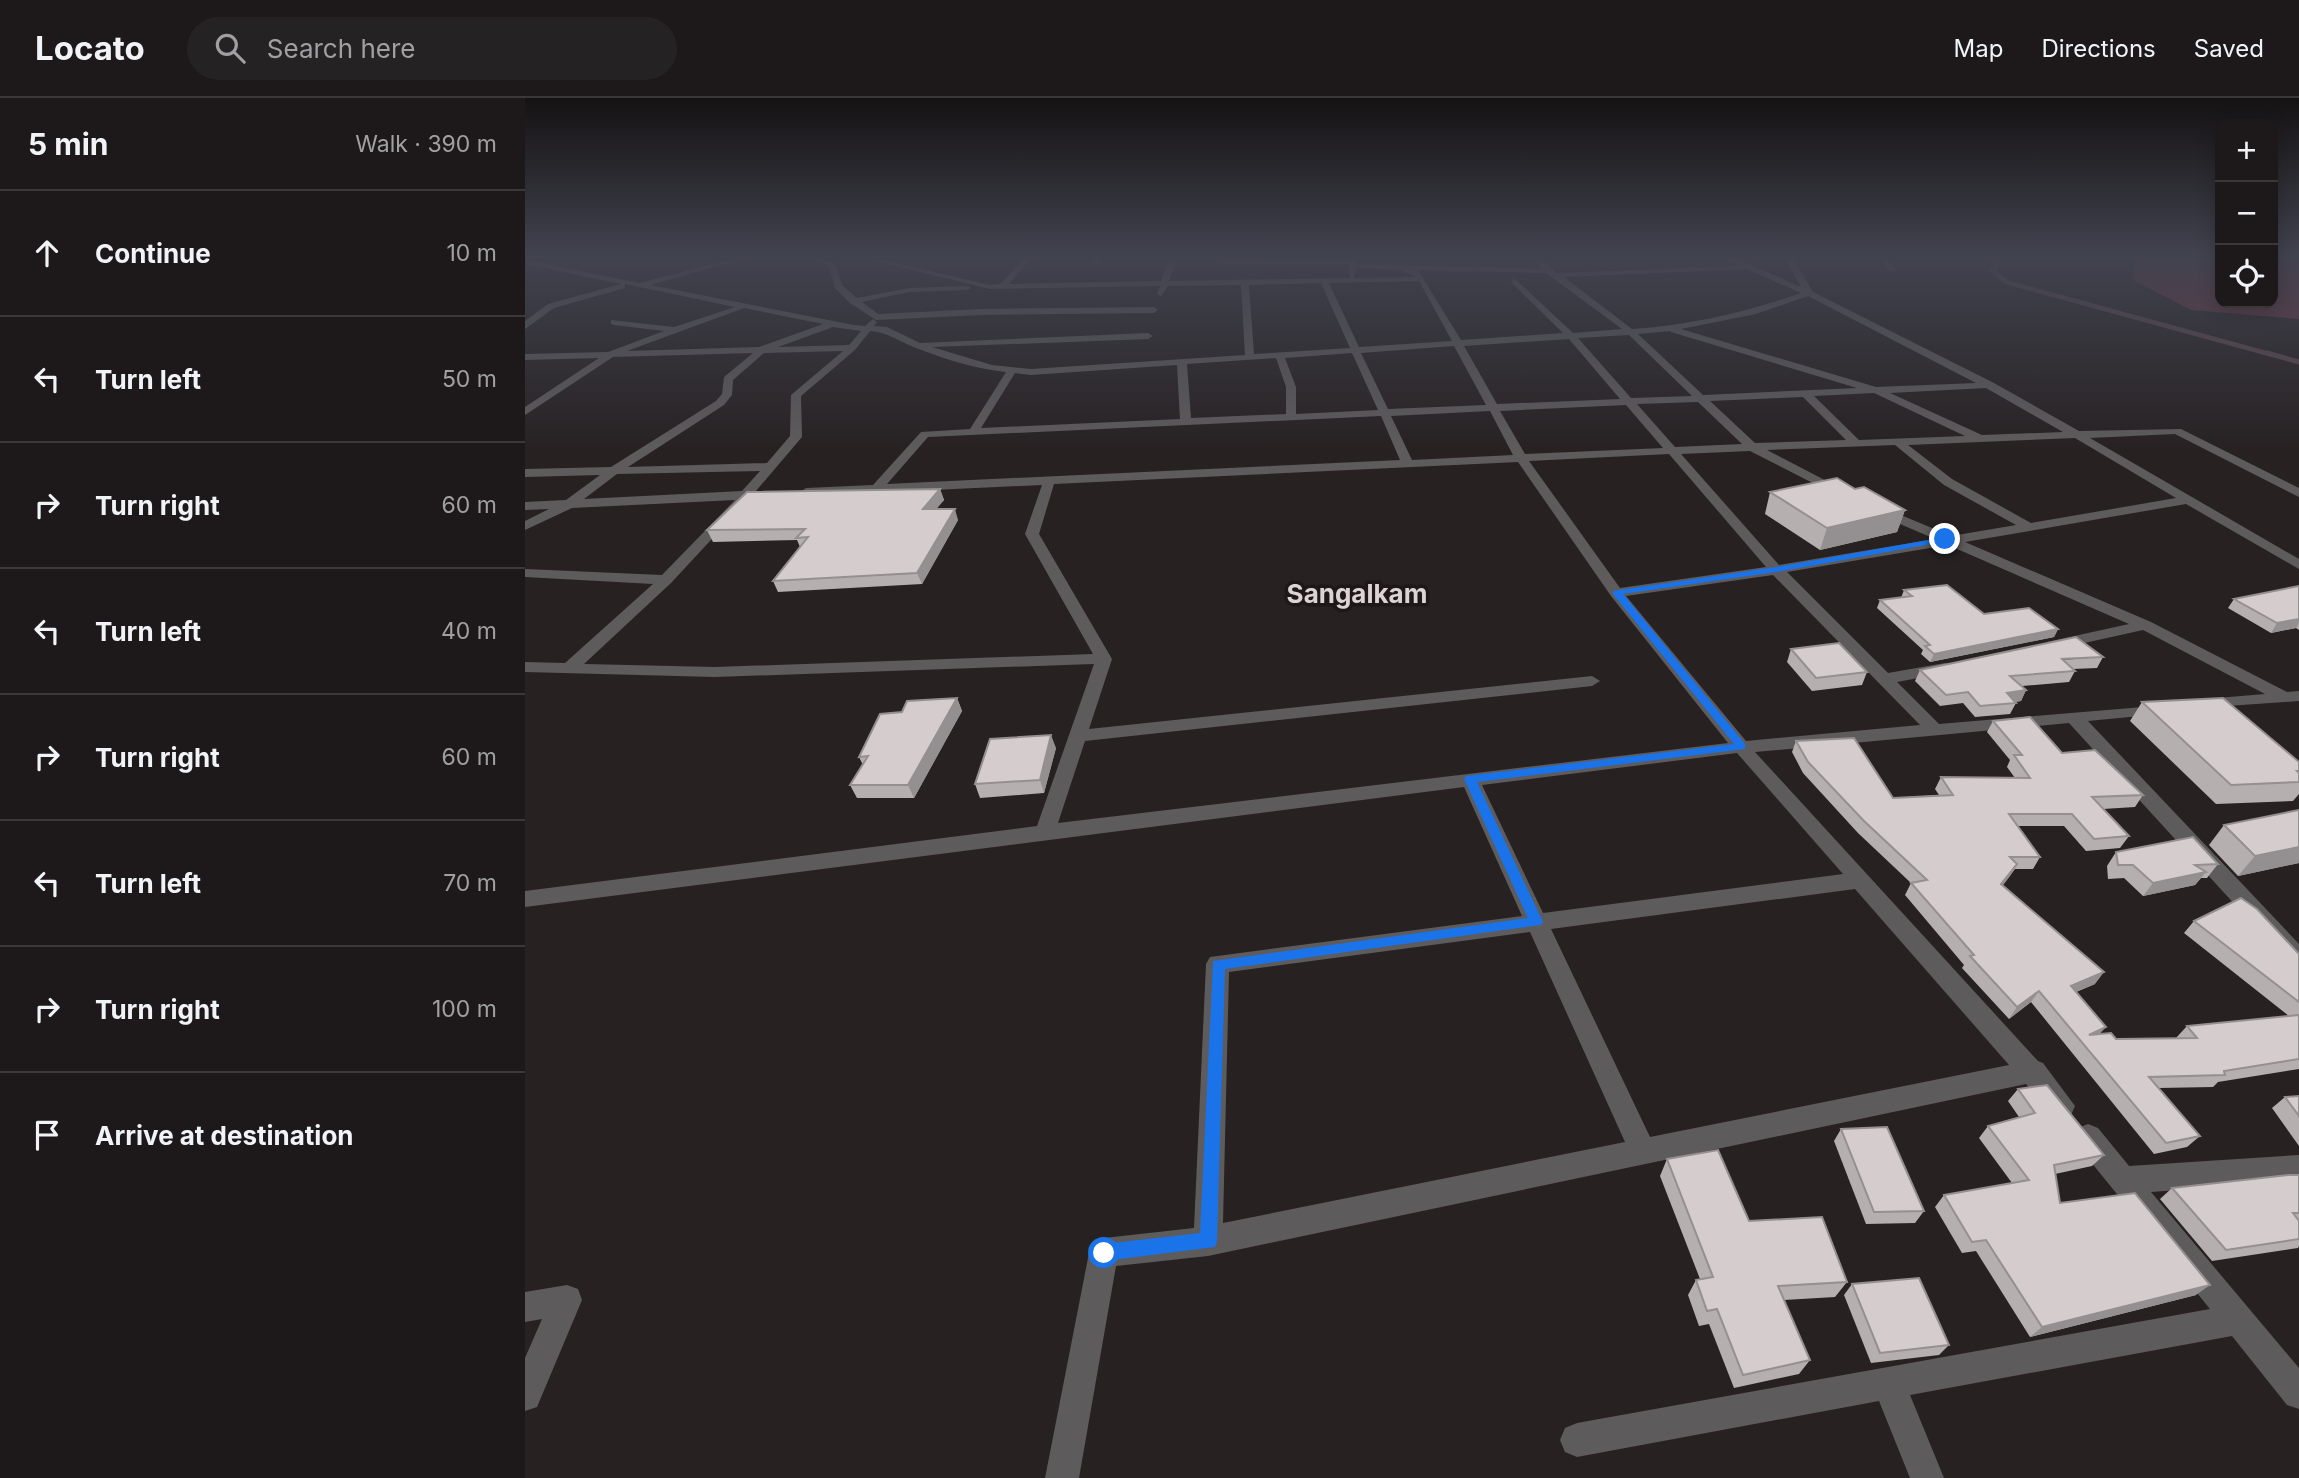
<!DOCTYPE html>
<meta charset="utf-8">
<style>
body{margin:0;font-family:Inter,sans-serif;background:#252223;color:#f1f3f6}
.controls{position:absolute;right:21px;top:21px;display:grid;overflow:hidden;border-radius:14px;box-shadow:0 4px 18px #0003}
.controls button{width:63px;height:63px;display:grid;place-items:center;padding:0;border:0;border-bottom:2px solid #3b3839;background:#1d191a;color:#f1f3f6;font:35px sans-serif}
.stop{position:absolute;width:21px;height:21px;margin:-16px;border:5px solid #1a73e8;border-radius:50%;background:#fff}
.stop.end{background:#1a73e8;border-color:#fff;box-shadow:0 2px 7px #0008}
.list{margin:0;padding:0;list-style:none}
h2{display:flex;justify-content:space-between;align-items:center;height:91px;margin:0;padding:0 28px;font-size:30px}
h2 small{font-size:23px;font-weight:400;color:#a0a0a2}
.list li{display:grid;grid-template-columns:46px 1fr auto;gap:21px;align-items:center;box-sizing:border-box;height:126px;padding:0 28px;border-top:2px solid #3b3839}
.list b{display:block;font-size:26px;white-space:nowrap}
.list em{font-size:23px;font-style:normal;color:#a0a0a2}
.icon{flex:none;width:38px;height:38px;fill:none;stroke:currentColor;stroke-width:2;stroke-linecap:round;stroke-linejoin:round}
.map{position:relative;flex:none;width:1774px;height:1380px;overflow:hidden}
header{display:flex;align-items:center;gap:42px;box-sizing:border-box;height:98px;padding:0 35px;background:#1d191a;border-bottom:2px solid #3b3839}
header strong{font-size:33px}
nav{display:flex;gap:38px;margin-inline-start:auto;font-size:24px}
.search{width:490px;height:63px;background:#252223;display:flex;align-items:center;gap:18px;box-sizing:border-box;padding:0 24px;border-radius:38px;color:#a0a0a2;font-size:26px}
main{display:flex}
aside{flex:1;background:#1d191a}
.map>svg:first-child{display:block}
.green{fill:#723442}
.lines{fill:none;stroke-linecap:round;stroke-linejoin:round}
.stream-far1{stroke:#5e474d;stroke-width:4.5}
.stream{stroke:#5e474d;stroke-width:5}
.minor{fill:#5e5b5c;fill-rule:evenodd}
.wall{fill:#b6afb0}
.shaded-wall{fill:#948f90}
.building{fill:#d4cccd;stroke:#948f90;stroke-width:2}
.route{fill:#1a73e8}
.labels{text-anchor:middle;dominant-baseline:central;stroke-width:7;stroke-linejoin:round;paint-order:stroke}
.far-district-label{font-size:26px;font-weight:bold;fill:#dbd3d5;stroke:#1e1819}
</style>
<header>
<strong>Locato</strong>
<div class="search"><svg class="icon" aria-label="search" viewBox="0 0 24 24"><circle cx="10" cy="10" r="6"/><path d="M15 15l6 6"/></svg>Search here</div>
<nav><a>Map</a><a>Directions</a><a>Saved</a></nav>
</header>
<main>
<aside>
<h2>5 min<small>Walk · 390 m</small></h2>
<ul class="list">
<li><svg class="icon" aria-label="ahead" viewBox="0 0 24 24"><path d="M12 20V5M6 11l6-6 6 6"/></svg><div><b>Continue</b></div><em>10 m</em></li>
<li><svg class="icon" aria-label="left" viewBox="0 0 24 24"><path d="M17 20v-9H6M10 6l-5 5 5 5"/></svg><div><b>Turn left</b></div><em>50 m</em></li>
<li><svg class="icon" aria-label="right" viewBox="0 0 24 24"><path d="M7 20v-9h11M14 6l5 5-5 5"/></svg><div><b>Turn right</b></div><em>60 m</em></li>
<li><svg class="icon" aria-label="left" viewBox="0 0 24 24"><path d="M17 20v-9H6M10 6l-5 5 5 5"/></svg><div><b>Turn left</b></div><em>40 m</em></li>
<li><svg class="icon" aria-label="right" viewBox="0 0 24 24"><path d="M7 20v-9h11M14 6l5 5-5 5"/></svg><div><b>Turn right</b></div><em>60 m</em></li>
<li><svg class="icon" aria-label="left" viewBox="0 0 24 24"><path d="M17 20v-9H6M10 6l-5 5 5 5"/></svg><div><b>Turn left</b></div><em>70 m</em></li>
<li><svg class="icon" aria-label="right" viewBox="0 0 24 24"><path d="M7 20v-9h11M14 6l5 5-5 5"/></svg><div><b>Turn right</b></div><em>100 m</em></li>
<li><svg class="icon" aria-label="arrive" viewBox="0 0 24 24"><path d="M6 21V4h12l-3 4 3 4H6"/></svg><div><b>Arrive at destination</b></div></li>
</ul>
</aside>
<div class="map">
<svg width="1774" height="1380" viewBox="0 0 1774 1380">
<rect width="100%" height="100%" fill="#272122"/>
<path class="green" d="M1611,159H1695V205H1748V159L1774,162V221L1666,212L1608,182Z"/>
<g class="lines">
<path class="stream-far1" d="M1465,159L1473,167L1467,172L1481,184L1748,257"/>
<path class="stream" d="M1742,255L1774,264"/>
<g class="minor">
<path d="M214,159H226L125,187L329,227L340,228L348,221L352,224L349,228L362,229L395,245L623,235L628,238L623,241L407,249L467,267L506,271L720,257L716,187L643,188L636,198L632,196L635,188L465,191L334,159H346L465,187L475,186L500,159H508L484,186L636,183L645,159H653L644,183L825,180L824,166H695L682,159L696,162H828L832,166L1017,171L1008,159H1016L1031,175L1215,168L1197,159H1207L1276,189L1259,159H1267L1288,194L1469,285L1554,333L1656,331L1774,390V399L1650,336L1565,340L1774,461V471L1661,406L1440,444L1626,524L1762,594L1774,593V603L1674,610L1671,606L1674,602L1680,601L1740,596L1618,532L1528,552L1522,550L1520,547L1522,544L1604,526L1423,447L1262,474L1363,575L1420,565L1426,566L1428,570L1426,574L1372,584L1414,626L1642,607L1645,611L1636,616L1563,623L1774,846V870L1766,868L1544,625L1230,654L1513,963L1518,965L1550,1008L1546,1017L1537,1020L1528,1017L1501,986L683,1158L591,1168L554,1380H520L564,1155L569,1145L579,1140L669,1130L681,866L685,859L997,818L939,689L0,809V793L512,728L569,566L190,579L0,574V564L40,565L128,486L0,479V471L137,477L210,402L47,410L0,432V423L24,411L0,412V404L41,402L75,377L0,379V371L86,369L191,303L197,296L199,279L228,255L88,259L0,317V309L74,260L0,262V256L83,254L139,233L89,227L86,226V222L149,229L210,209L100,186V190L29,210L0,231V223L23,206L96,186L0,166V162L115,185ZM831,170L875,172L891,179L829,180ZM1222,171L1276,195C1221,214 1166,227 1107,231L1039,179ZM893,172L1021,175L1097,231L1048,235L989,180L986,184L1038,235L936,242ZM894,183L927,243L834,249L804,185ZM796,185L825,250L729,256L724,187ZM1283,198L1451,285L1351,289L1156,231L1231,216ZM219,210L298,226L234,249L102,253ZM308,229L336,233L324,247L253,249ZM345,233C363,234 375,244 391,250C420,261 450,271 481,274L445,331L396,334L348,387L281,390L275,394L281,398L517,387L500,436L568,556L190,569L59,566L146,485L224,401L248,399V393H231L277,339L276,298L330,252ZM1145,233L1146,234L1332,290L1178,297L1113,236ZM1104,237L1167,298L1106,300L1053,240ZM1044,241L1095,301L972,306L939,248ZM929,248L961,307L863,311L836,255ZM318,253L266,297L265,338L242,365L103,369L199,307L207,297L208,282L239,255ZM827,255L853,312L771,316V289L760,260ZM751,260L761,289V316L666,320L662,266ZM652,267L655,321L456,330L490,275L506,277ZM1461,290L1538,334L1457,337L1365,295ZM1349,295L1440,338L1334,342L1289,298ZM1278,299L1321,342L1230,345L1185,303ZM1173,304L1217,346L1150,349L1112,306ZM1101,307L1138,350L1000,356L975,313ZM965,313L988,357L887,362L866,318ZM856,318L875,362L362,386L403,339ZM1550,340L1651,400L1506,425L1427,381L1383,347ZM1370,347L1419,387L1491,427L1426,438L1352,407L1347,408V414L1410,441L1254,467L1156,356L1225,353L1315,399L1321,395L1319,392L1242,352ZM1144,356L1241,469L1095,490L1004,363ZM993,364L1086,498L1203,645L533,725L560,643L1067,588L1075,583L1067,578L564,631L587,561L514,436L529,386ZM235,373L217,393L59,401L92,376ZM1248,477L1395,627L1221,643L1101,498ZM1212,655L1318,776L1018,815L957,687ZM1330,791L1484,967L1125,1039L1026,831ZM1005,834L1100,1044L698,1125L704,874Z"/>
<path d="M283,159H293L310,165L317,187L332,200L384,190L442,188L446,190L442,192L384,194L337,204L353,216L456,211L629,209L633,212L629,215L456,217L351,222L325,205L310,190L304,168Z"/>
<path d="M572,159H580L572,166L568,164Z"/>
<path d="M1353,159H1361L1371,173H1365Z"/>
<path d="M1563,1026L1573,1030L1604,1068L1774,1057V1083L1626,1094L1774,1270V1311L1762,1307L1707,1238L1385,1297L1419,1380H1385L1354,1303L1052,1359L1040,1354L1035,1342L1040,1330L1052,1325L1685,1211L1553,1048L1549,1039L1553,1030Z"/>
<path d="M42,1187L53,1191L57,1202L12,1309L0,1313V1260L17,1221L0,1224V1194Z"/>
</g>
</g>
<g class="wall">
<path d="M415,391L419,402L411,411L433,422L397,486L253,494L248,483L275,449L272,442L188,444L182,432Z"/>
<path d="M1330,391L1380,412L1372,434L1295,452L1240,416L1245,394Z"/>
<path d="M1774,488V532L1771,530L1746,535L1703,510L1709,501Z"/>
<path d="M1379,492L1459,516L1533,531L1529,539L1405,564L1396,556L1398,552L1352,510L1355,502L1376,500Z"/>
<path d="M1266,551L1342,574L1337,587L1287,593L1262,564Z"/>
<path d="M1578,559L1572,570L1548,571L1550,573L1544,584L1497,588L1501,592L1496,603L1490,604L1491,605L1485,616L1450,619L1438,605L1415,608L1390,583L1395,572Z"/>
<path d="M432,600L437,613L389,700H332L325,687L338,667L334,659L377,614Z"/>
<path d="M1617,604L1774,664V696L1768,703L1691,706L1605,623Z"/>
<path d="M1468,623L1537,655L1618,697L1610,709L1578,711L1604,738L1595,750L1561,753L1539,728H1493L1515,759L1508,771H1490L1478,787L1570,886L1551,894L1574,936L1591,941L1651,940L1662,928L1764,918L1659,835L1669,823L1774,856V971L1693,984L1688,989L1633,990L1675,1038L1662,1049L1629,1056L1506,904L1484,921L1437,870L1439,867L1380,797L1386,785L1333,735L1278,675L1267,654L1271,643L1368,700L1414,697L1410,691L1416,679L1490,680L1482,669L1485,662L1462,634Z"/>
<path d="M531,650L519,695L455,700L450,686Z"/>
<path d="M1774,712V765L1713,778L1684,747L1699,727Z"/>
<path d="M1591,754L1693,766L1682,780H1676L1670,787L1618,798L1599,780L1583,781L1582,768Z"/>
<path d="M1493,991L1579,1057L1567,1068L1530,1076L1535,1105L1671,1197L1505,1239L1451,1153L1437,1155L1410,1109L1419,1097L1487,1085L1454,1040L1463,1028L1494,1019L1483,1003Z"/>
<path d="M1774,998V1048L1747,1010L1760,999Z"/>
<path d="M1316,1031L1399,1113L1390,1125L1341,1126L1309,1043Z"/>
<path d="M1142,1061L1224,1123L1322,1184L1310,1199L1259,1202L1285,1262L1274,1276L1209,1290L1184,1226L1174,1228L1163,1197L1171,1182L1175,1181L1135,1078Z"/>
<path d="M1774,1077V1148L1773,1150L1687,1163L1635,1101L1647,1090Z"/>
<path d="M1327,1186L1424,1247L1414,1257L1346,1265L1319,1197Z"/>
</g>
<g class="shaded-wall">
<path d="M415,391L419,402L402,422L398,411Z"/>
<path d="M430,411L433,422L397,486L392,475Z"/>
<path d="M1380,412L1372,434L1295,452L1302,430Z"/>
<path d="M1774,521V525L1771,530L1746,535L1752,525Z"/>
<path d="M1533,531L1529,539L1405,564L1409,556Z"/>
<path d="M1501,592L1496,603L1476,606L1482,595Z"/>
<path d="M432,600L437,613L389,700L383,687Z"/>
<path d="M526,637L531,650L519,695L515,682Z"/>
<path d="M1774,749V765L1713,778L1730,758Z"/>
<path d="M1492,766L1485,778L1469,798L1476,786Z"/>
<path d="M1681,774L1670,787L1618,798L1628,785Z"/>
<path d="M1579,874L1570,886L1537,900L1546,888Z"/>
<path d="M1514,893L1506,904L1484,921L1492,909Z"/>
<path d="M1581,929L1571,940L1564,937Z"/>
<path d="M1685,1187L1671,1197L1505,1239L1517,1229Z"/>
</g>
<g class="building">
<path d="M1312,380L1330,391L1339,389L1380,412L1302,430L1245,394Z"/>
<path d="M415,391L398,411H430L392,475L248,483L283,439L271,440L280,431L182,432L222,394Z"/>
<path d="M1422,487L1459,516L1504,510L1533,531L1409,556L1400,548L1405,547L1355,502L1387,498L1379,492Z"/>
<path d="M1774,488V521L1752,525L1709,501Z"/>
<path d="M1551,539L1578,559L1537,561L1550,573L1485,578L1501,592L1482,595L1491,605L1455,608L1443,594L1421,597L1395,572Z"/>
<path d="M1314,545L1342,574L1291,580L1266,551Z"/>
<path d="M432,600L383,687H325L343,658L334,659L355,616L377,614L382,603Z"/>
<path d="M1698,600L1774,664V673H1772L1774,675V684L1706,687L1617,604Z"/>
<path d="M1505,619L1537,655L1570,652L1618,697L1567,699L1604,738L1569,741L1547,716H1484L1515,759H1485L1492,766L1476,786L1579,874L1546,888L1581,929L1564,937L1586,935L1591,941L1672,940L1662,928L1774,917V961L1699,973L1700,977L1624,979L1675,1038L1641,1045L1514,893L1492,909L1445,858L1449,857L1386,785L1402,782L1339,723L1283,664L1271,643L1329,640L1368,700L1428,697L1416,679L1505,680L1489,657H1497L1468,623Z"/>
<path d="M526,637L515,682L450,686L465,641Z"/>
<path d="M1774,712V749L1730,758L1699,727Z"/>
<path d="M1668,739L1693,766L1670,767L1681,774L1628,785L1608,767H1593L1591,754Z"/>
<path d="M1716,800L1732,811L1774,856V904L1669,823Z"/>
<path d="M1522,987L1579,1057L1529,1067L1535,1105L1610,1095L1685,1187L1517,1229L1461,1142L1447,1144L1419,1097L1504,1082L1463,1028L1510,1015L1493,991Z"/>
<path d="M1774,998V1018L1760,999Z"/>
<path d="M1362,1029L1399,1113L1349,1114L1316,1031Z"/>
<path d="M1193,1052L1224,1123L1297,1119L1322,1184L1253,1188L1285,1262L1218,1277L1192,1211L1182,1213L1171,1182L1188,1179L1142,1061Z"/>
<path d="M1764,1077H1774V1115H1768L1774,1123V1141L1701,1152L1647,1090Z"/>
<path d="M1394,1180L1424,1247L1355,1255L1327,1186Z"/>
</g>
<linearGradient id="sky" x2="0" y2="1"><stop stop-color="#151213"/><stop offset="0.45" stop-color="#41434f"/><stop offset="1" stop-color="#41434f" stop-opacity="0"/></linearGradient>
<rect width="1774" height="352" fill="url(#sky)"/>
<path class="route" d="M1420,439L1423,443L1251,474L1098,496L1220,646V651L952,684L1018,824L1016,827L700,871L692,1143L690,1149L579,1163L573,1161L571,1155L573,1148L579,1146L675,1135L688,863L1003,820L939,681L941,678L1209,646L1088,496V493L1251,469Z"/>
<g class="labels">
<g class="far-district-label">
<text x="832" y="495">Sangalkam</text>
</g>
</g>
</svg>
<div class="controls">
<button>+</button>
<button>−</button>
<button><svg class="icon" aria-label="locate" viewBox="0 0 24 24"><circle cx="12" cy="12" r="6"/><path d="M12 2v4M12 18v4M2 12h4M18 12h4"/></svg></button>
</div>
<div class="stop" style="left:579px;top:1155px"></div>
<div class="stop end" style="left:1420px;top:441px"></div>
</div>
</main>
